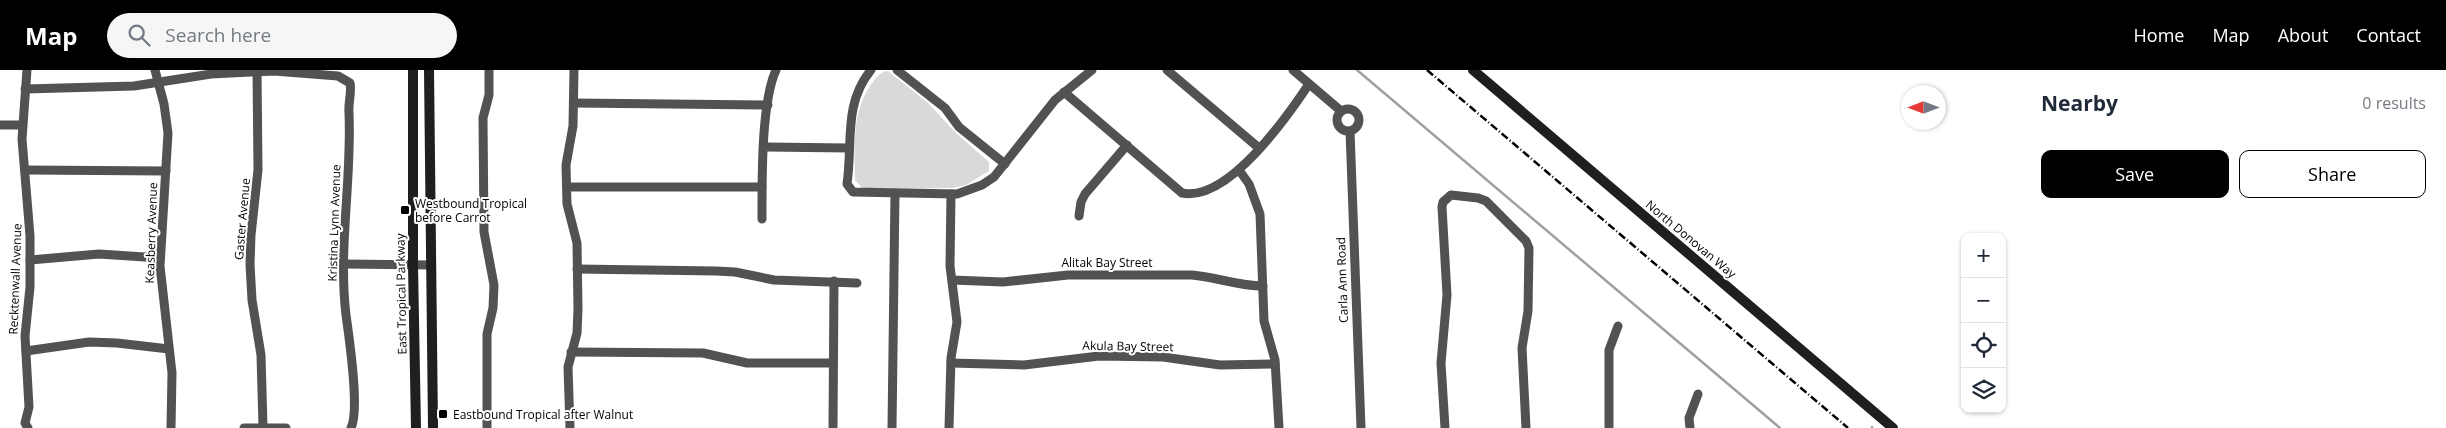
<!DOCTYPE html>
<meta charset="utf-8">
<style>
body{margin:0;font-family:"Open Sans",sans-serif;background:#f6f6f7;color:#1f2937}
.controls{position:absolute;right:15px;bottom:15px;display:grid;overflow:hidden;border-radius:10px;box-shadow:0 1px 4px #0004}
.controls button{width:45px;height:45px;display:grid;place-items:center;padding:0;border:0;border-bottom:1px solid #e0e1e3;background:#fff;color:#1f2937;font:25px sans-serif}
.compass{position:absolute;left:1901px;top:15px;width:45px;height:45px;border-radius:50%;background:#fff;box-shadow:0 1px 4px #0004;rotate:270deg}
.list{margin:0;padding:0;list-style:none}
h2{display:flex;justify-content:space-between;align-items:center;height:65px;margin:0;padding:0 20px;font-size:21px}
h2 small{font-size:16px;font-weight:400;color:#747a83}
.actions{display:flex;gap:10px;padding:15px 20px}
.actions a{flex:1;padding:11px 0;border:1px solid #000;border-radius:10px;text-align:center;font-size:18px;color:#000}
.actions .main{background:#000;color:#fff}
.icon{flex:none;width:28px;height:28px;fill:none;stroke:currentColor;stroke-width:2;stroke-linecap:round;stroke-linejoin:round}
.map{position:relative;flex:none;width:2021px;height:358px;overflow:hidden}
header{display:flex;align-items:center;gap:30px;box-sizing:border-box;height:70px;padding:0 25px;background:#000;color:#fff}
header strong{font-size:24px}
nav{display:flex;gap:28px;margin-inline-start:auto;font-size:18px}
.search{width:350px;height:45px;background:#f6f6f7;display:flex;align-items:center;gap:12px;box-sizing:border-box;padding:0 18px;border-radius:28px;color:#747a83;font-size:19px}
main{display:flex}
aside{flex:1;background:#fff}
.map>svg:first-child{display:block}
.green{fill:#d9d9d9}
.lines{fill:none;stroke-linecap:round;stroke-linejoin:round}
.stream{stroke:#a0a0a0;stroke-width:2.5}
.street{stroke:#525252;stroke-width:9}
.secondary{stroke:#1f1f1f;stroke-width:10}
.rail{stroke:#000;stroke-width:2.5;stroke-dasharray:8 2.5 1 2.5;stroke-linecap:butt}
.poi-dot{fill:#000;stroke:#fff;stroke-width:2}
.labels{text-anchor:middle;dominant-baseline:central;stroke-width:4;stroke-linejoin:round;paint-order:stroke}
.poi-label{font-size:12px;fill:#000;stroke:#fff;text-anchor:start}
.street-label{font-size:12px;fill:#000;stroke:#fff}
</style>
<header>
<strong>Map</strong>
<div class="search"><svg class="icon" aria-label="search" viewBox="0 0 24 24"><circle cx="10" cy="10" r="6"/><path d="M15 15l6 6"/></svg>Search here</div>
<nav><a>Home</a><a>Map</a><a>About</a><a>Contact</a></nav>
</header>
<main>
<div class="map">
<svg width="2021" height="358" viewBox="0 0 2021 358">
<rect width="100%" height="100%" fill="#fff"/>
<path class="green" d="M888,1L928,33L957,64L989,92V101L966,115L953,118L863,119L855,110C855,76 851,40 873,12C877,6 881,2 888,1Z"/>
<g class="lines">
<g class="stream">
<path d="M1357,0L1780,358"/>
<path d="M1872,358V357"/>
</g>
<g class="street">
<path d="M27,0L22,69L30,166V217L25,266L29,337L25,353L28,358"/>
<path d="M155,0L164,34L168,63L160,196L172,303L171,358"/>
<path d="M871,0C843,34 853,74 847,114L853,122L957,124L982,115L994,107L1055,30L1092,0"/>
<path d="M897,0L945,38L959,57L1005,94"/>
<path d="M1167,0L1259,78"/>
<path d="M1293,0L1341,41"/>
<path d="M257,1L258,100L251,165L250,194L252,230L261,285L263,357"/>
<path d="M25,19L134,16L211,4L274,1L338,6L350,13C352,22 348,33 349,43C352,110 338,178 346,245C349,267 360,340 351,358"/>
<path d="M1064,22L1182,123C1228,132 1287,47 1309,14"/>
<path d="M574,33L768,35"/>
<circle cx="1348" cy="50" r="11"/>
<path d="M0,55H22"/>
<path d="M1350,61L1361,358"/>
<path d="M765,77L849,78"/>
<path d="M25,100L166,101"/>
<path d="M1239,100L1249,114L1260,144L1264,251L1275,290L1279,358"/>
<path d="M567,117H762"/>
<path d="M1079,146L1081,132L1085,124L1127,75"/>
<path d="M762,149C762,112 761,32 776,0"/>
<path d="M30,190L99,184L160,188"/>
<path d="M345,194L430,195"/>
<path d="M577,199L716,201L735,202L774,210L857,213"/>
<path d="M952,210L1003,212L1068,205H1192C1216,207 1238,216 1263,216"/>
<path d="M26,281L89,272L117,273L169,279"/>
<path d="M571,282L703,283L747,293H833"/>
<path d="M951,293L1024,295L1099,286L1163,287L1220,295L1275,294"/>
<path d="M244,358H286"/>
<path d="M487,358V264L493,238L494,215L484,162L483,48L489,25V0"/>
<path d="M570,358L568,297L577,263L578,239L577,173L567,134L566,95L573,56L574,0"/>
<path d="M833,358L834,211"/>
<path d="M892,358L895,123"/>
<path d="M949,358L951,288L957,252L950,196L951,124"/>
<path d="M1445,358L1441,293L1447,225L1442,137L1443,132L1451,125L1478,128L1486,131L1526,171L1529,178L1528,241L1522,278L1526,358"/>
<path d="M1609,358V280L1618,256"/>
<path d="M1690,358L1689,348L1698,324"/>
</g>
<g class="secondary">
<path d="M413,0V195L416,358"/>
<path d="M429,0L433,358"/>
<path d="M1473,0L1893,358"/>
</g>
<path class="rail" d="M1427,0L1848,358"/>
</g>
<g class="poi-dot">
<rect x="400" y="135" width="10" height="10" rx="2.5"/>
<rect x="438" y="339" width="10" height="10" rx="2.5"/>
</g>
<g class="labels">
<g class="poi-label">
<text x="415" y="133">Westbound Tropical<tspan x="415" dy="14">before Carrot</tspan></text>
<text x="453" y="344">Eastbound Tropical after Walnut</text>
</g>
<g class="street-label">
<text transform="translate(242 149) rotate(-85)">Gaster Avenue</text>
<text transform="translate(334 153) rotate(-88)">Kristina Lynn Avenue</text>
<text transform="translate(151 163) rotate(-88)">Keasberry Avenue</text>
<text transform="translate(1691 169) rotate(40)">North Donovan Way</text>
<text x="1107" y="192">Alitak Bay Street</text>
<text transform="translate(15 209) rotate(-88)">Recktenwall Avenue</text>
<text transform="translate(1342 210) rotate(-92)">Carla Ann Road</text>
<text transform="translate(401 224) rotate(-91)">East Tropical Parkway</text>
<text transform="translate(1128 276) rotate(1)">Akula Bay Street</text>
</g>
</g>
</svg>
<div class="controls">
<button>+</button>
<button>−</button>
<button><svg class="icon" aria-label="locate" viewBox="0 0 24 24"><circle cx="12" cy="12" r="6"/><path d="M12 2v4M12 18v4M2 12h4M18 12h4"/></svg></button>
<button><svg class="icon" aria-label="layers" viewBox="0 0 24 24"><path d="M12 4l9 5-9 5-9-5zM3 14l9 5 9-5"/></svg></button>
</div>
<svg class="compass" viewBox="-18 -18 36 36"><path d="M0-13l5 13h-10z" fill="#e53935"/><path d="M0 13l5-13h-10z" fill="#747a83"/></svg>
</div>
<aside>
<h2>Nearby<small>0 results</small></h2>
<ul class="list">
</ul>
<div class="actions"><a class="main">Save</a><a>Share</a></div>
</aside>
</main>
